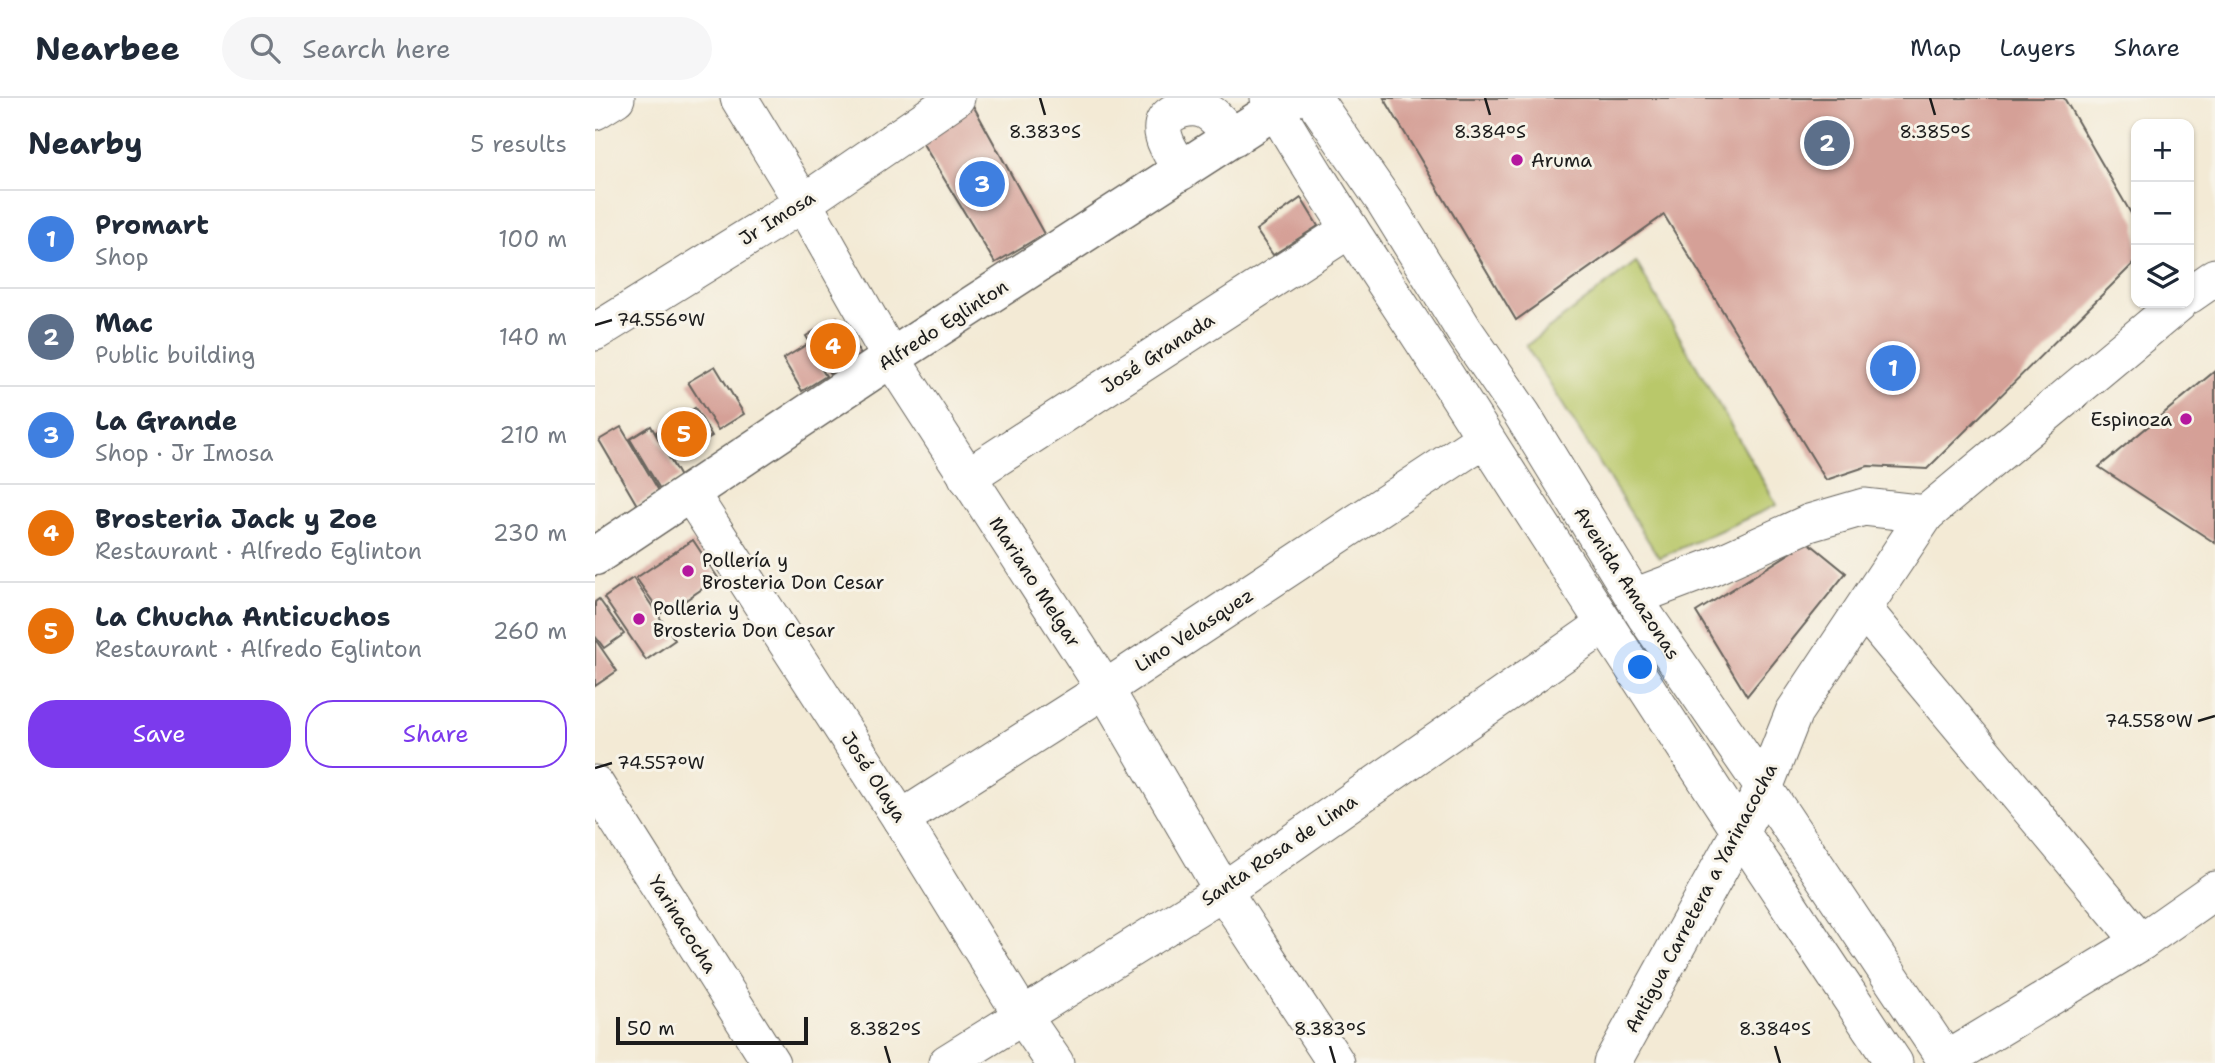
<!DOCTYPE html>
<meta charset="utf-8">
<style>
body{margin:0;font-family:"Shantell Sans",sans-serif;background:#f6f6f7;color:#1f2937}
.controls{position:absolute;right:21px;top:21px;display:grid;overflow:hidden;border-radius:14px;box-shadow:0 2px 5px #0004}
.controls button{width:63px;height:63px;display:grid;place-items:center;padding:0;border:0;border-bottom:2px solid #e0e1e3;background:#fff;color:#1f2937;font:35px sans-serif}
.scale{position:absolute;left:21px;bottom:18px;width:192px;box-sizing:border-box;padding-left:7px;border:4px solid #1c1c1c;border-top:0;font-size:19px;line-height:24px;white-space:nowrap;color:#1c1c1c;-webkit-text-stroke:5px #f7f3e8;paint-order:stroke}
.you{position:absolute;left:1046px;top:570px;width:24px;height:24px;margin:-18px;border:5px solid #fff;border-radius:50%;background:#1a73e8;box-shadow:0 0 0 10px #1a73e833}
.badge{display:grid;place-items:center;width:46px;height:46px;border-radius:50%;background:#7c3aed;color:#fff;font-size:23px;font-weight:700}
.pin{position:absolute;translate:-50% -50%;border:4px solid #fff;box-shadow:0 2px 7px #0006}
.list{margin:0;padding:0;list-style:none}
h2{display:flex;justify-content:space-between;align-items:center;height:91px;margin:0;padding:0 28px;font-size:30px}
h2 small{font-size:23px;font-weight:400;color:#747a83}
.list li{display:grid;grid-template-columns:46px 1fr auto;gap:21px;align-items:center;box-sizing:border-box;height:98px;padding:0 28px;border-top:2px solid #e0e1e3}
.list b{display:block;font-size:26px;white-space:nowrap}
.list p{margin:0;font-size:23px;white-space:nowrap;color:#747a83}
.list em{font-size:23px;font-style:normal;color:#747a83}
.actions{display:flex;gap:14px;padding:21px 28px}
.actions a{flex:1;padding:16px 0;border:2px solid #7c3aed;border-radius:28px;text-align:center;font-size:24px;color:#7c3aed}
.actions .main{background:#7c3aed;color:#fff}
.icon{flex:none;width:38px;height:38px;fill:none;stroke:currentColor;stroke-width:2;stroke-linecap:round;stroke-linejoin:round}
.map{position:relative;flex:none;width:1620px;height:965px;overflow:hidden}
header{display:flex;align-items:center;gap:42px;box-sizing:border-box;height:98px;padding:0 35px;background:#fff;border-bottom:2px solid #e0e1e3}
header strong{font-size:33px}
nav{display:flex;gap:38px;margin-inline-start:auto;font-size:24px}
.search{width:490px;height:63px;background:#f6f6f7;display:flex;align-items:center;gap:18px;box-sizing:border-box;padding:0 24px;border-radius:38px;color:#747a83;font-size:26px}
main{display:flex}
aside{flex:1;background:#fff}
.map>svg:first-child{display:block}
.green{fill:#b9c86b;stroke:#6a7244;stroke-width:2}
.building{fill:#d5a097}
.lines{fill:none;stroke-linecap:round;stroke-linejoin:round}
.minor-casing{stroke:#67645d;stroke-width:39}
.major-casing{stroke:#67645d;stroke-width:41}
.minor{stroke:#fff;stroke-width:37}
.major{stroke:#fff;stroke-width:38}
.ticks{fill:none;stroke:#1c1c1c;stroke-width:2.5}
.poi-dot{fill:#b5179e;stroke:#f7f3e8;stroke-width:2.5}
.labels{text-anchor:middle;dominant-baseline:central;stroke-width:6;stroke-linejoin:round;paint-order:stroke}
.poi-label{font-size:19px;fill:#1c1c1c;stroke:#f7f3e8;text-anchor:start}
.street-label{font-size:19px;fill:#1c1c1c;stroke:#f7f3e8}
.ticks-label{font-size:18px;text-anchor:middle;fill:#1c1c1c;stroke:#f7f3e8;stroke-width:6;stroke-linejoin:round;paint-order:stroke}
</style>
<header>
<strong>Nearbee</strong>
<div class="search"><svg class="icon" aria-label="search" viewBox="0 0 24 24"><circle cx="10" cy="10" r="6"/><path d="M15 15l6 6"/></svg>Search here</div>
<nav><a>Map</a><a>Layers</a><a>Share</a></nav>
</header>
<main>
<aside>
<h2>Nearby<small>5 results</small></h2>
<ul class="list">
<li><span class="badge" style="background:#3f7fe0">1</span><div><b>Promart</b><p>Shop</p></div><em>100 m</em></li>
<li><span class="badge" style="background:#5c6f8a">2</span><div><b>Mac</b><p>Public building</p></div><em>140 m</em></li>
<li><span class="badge" style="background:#3f7fe0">3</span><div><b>La Grande</b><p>Shop · Jr Imosa</p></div><em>210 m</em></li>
<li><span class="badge" style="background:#e8710a">4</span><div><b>Brosteria Jack y Zoe</b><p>Restaurant · Alfredo Eglinton</p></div><em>230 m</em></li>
<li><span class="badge" style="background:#e8710a">5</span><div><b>La Chucha Anticuchos</b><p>Restaurant · Alfredo Eglinton</p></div><em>260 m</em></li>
</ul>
<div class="actions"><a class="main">Save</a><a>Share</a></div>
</aside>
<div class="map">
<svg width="1620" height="965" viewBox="0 0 1620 965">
<rect width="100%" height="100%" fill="#f7f3e8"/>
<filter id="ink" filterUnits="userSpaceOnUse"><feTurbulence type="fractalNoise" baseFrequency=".0143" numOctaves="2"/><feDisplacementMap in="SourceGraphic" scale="14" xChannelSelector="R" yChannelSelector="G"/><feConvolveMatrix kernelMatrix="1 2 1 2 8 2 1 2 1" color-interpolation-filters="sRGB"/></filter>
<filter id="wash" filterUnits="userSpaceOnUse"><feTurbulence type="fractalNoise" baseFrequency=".00686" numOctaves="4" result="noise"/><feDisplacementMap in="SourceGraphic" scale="28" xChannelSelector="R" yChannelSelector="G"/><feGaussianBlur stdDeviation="1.57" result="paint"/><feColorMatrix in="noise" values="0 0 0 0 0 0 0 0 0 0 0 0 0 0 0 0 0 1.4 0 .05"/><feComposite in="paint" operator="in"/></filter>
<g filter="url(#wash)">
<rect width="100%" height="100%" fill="#f3ead5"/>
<path class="green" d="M1041,164L1182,407L1064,460L931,248Z"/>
<g id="blocks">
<g class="building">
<path d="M789,0H1469L1541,124V163L1332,371L1273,368L1231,382L1069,117L921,222Z"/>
<path d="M375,2L449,136L400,165L322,36Z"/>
<path d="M706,100L723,128L678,157L661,132Z"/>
<path d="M242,219L266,257L235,276L211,238Z"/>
<path d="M211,247L231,278L207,293L188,261Z"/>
<path d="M120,268L149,316L123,332L93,284Z"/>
<path d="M1620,273V445L1504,369Z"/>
<path d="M100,310L117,338L79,362L61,334Z"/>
<path d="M56,328L85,379L65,391L35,341Z"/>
<path d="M26,329L64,393L42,407L4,342Z"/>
<path d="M98,442L123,480L88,504L86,501L66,515L41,480Z"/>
<path d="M1213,444L1251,475L1152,598L1101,514Z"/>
<path d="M38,480L80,542L51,562L9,500Z"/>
<path d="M4,501L29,536L9,550L0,538V504Z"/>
<path d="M0,541L22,573L0,588Z"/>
</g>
</g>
</g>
<g filter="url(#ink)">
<use href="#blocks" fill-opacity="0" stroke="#67645d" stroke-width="2"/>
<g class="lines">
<defs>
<g id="minor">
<path d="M144,0L208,105L296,260L510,591L628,793L741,965"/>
<path d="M674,0C733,102 800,198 863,297C1006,522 1151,744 1299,965"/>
<path d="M718,0L790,104L869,232L927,316L1051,519L1169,690L1353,965"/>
<path d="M0,13L21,0"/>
<path d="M587,73C581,62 572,51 569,39C566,28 569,21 578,15C607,0 620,18 639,40"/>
<path d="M1594,197L1620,179"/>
<path d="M0,234L208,105L361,0"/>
<path d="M372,379L755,131"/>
<path d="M95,395L306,721L427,917L460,965"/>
<path d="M1039,499L1113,471L1214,425L1269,409L1331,416"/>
<path d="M1269,512L1546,844"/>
<path d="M0,686L176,965"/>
<path d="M306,721L510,591L890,340"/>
<path d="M1351,962L1546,844L1620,792"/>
<path d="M352,965L628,793L1009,527"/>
<path d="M1017,965L1169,690L1199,614L1331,416L1584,205"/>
</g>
<path id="major" d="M0,458L296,260L698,0"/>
</defs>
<use href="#minor" class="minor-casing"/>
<use href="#major" class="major-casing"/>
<use href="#minor" class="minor"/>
<use href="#major" class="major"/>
</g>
</g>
<path class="ticks" d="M445,0L450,17M890,0L895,17M1335,0L1340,17M0,227L17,222M1603,623L1620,618M0,670L17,665M290,948L295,965M735,948L740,965M1180,948L1185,965"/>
<g class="poi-dot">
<circle cx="922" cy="62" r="7"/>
<circle cx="1591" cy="321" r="7"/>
<circle cx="93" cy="473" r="7"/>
<circle cx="44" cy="521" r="7"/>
</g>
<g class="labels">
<g class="poi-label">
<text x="936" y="62">Aruma</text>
<text x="1577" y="321" text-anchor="end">Espinoza</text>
<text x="107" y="462">Pollería y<tspan x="107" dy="22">Brosteria Don Cesar</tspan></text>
<text x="58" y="510">Polleria y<tspan x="58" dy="22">Brosteria Don Cesar</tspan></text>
</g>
<g class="street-label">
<text transform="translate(182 120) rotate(-32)">Jr Imosa</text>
<text transform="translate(348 227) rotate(-33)">Alfredo Eglinton</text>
<text transform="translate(563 255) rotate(-33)">José Granada</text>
<text transform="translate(440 484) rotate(57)">Mariano Melgar</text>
<text transform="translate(1032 485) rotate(57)">Avenida Amazonas</text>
<text transform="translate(599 532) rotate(-33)">Lino Velasquez</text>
<text transform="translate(279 679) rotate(57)">José Olaya</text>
<text transform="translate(684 752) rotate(-34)">Santa Rosa de Lima</text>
<text transform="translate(1106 800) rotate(-62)">Antigua Carretera a Yarinacocha</text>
<text transform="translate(88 826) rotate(58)">Yarinacocha</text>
</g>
</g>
<g class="ticks-label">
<text x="450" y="40">8.383°S</text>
<text x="895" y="40">8.384°S</text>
<text x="1340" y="40">8.385°S</text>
<text x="66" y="228">74.556°W</text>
<text x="1554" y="629">74.558°W</text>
<text x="66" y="671">74.557°W</text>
<text x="290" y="937">8.382°S</text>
<text x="735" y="937">8.383°S</text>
<text x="1180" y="937">8.384°S</text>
</g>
</svg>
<div class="controls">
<button>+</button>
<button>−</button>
<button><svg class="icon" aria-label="layers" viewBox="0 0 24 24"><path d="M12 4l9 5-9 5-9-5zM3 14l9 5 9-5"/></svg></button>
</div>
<div class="scale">50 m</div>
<div class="you"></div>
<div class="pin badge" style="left:1298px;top:270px;background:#3f7fe0">1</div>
<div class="pin badge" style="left:1232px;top:45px;background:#5c6f8a">2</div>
<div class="pin badge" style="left:387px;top:86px;background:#3f7fe0">3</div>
<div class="pin badge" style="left:238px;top:248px;background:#e8710a">4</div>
<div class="pin badge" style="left:89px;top:336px;background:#e8710a">5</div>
</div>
</main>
